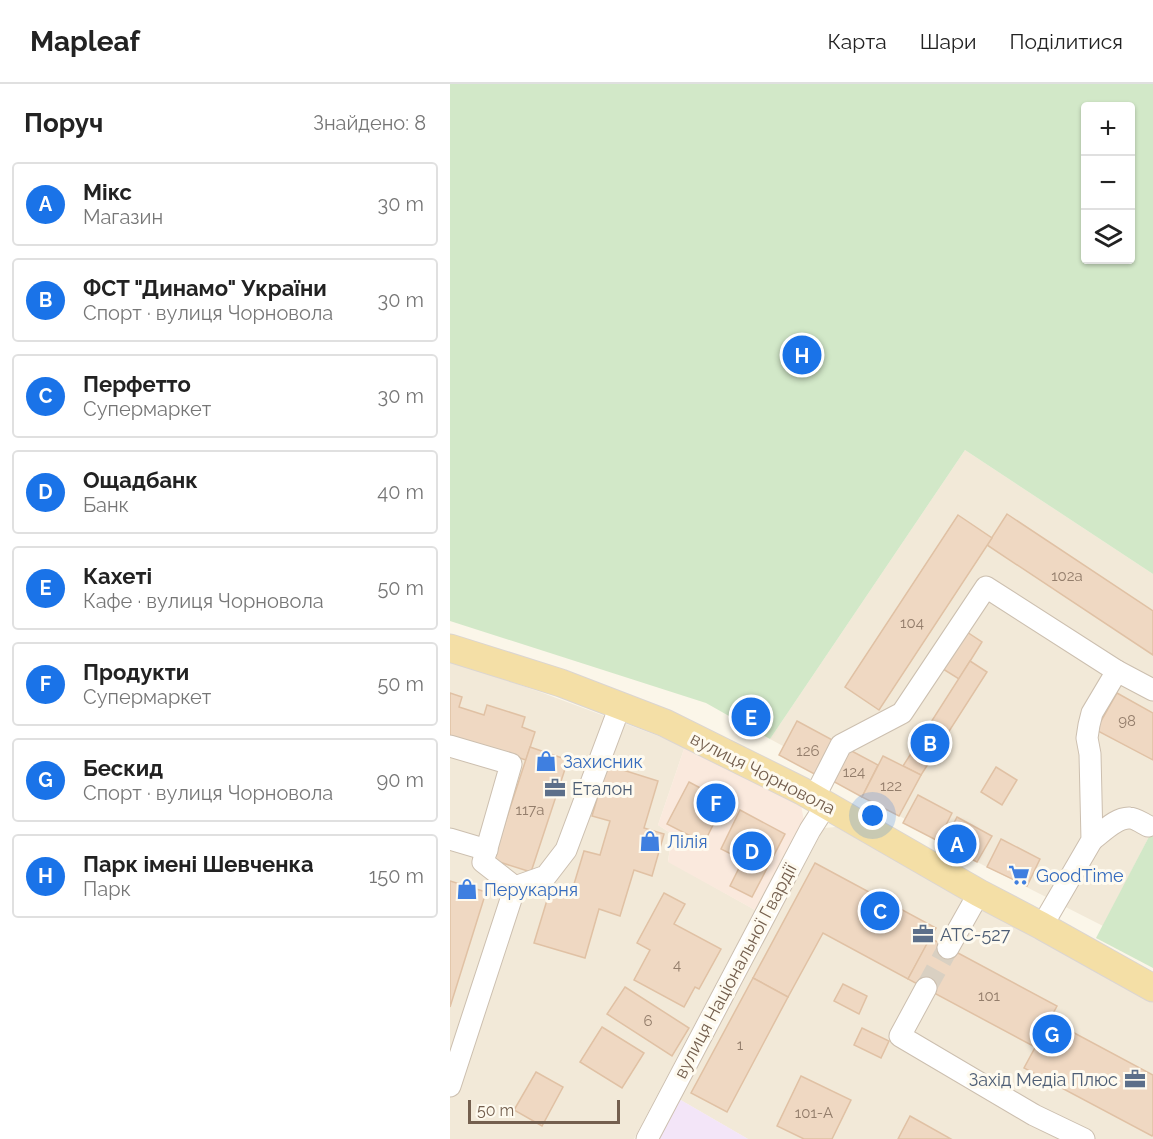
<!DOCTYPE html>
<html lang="uk">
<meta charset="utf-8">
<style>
body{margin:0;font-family:Raleway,sans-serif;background:#f2f2f2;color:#222}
.controls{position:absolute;right:18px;top:18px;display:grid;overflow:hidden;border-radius:6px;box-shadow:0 2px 4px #0004}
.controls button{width:54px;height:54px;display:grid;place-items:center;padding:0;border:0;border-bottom:2px solid #e0e0e0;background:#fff;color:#222;font:30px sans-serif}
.scale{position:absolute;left:18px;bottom:15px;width:152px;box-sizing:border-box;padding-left:6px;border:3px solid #745f4e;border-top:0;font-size:16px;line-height:21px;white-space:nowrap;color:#745f4e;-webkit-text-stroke:4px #fefaef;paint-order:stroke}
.you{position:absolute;left:423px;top:732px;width:21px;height:21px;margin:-15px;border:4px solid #fff;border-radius:50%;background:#1a73e8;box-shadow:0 0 0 9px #1a73e833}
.badge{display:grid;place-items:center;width:39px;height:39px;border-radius:50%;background:#1a73e8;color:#fff;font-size:20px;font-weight:700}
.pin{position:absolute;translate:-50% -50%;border:3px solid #fff;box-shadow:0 2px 6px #0006}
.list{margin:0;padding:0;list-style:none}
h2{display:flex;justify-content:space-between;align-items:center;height:78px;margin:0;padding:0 24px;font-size:26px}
h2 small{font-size:20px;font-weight:400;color:#767676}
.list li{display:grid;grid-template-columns:39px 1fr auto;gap:18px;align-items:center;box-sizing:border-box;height:84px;margin:0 12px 12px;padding:0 12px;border:2px solid #e0e0e0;border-radius:6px}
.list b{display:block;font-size:22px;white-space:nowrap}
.list p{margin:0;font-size:20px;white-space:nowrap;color:#767676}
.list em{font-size:20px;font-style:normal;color:#767676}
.icon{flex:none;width:33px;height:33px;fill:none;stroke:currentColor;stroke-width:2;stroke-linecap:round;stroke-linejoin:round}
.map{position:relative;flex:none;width:703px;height:1055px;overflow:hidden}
header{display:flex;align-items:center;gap:36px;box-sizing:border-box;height:84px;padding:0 30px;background:#fff;border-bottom:2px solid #e0e0e0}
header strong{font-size:28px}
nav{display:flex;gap:33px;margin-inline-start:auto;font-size:21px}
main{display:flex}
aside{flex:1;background:#fff}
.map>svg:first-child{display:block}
.residential{fill:#f2e9d8}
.commercial{fill:#fae9dd}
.education{fill:#f3e5f8}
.green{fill:#d2e8c8;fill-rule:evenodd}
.building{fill:#efd8c2;stroke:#e0c1a4;stroke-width:1.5}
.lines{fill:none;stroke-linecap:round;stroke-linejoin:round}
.minor-tunnel{stroke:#d9d0c2;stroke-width:21;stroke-dasharray:21 10;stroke-linecap:butt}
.minor-casing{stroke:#ccbfaf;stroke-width:23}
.major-casing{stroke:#dbd5d1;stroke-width:29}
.minor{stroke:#fff;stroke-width:21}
.major{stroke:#f4dfa6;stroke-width:27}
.labels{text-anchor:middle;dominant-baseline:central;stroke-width:6;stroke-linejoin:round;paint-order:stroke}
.number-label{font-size:15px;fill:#937d6b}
.shop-label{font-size:18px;fill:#366cbe;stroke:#fefaef;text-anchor:start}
.street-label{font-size:18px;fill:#745f4e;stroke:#fefaef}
.service-label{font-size:18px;fill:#4e5e75;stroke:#fefaef;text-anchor:start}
</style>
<header>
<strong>Mapleaf</strong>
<nav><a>Карта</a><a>Шари</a><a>Поділитися</a></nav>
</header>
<main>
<aside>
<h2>Поруч<small>Знайдено: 8</small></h2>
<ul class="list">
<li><span class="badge">A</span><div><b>Мікс</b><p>Магазин</p></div><em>30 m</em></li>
<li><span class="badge">B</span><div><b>ФСТ &quot;Динамо&quot; України</b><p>Спорт · вулиця Чорновола</p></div><em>30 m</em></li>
<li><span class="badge">C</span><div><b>Перфетто</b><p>Супермаркет</p></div><em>30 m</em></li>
<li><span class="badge">D</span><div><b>Ощадбанк</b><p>Банк</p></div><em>40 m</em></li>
<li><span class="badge">E</span><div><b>Кахеті</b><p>Кафе · вулиця Чорновола</p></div><em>50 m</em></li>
<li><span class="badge">F</span><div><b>Продукти</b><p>Супермаркет</p></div><em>50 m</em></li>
<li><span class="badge">G</span><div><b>Бескид</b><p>Спорт · вулиця Чорновола</p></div><em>90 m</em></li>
<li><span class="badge">H</span><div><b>Парк імені Шевченка</b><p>Парк</p></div><em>150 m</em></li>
</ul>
</aside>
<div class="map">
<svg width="703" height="1055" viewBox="0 0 703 1055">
<rect width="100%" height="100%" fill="#fbf6e9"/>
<g class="residential">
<path d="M515,366L703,490V745L653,842L527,778L453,739L455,735L379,695L329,671L333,662L320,655Z"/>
<path d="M0,577L93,609L235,662L208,741L222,750L218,777L305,826L184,1055H0Z"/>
<path d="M386,743L703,918V1055H298L229,1015L374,744Z"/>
</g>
<path class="commercial" d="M235,662L351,721L354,737L305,826L218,778L222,750L208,741Z"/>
<path class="education" d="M229,1015L298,1055H207Z"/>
<g class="green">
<path d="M0,0H703V490L515,366L320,655L256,619L0,537ZM680,22V176H636V22Z"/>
<path d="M703,745V884L646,854Z"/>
</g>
<g class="building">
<path d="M557,430L703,527V571L537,461Z"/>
<path d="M508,431L542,454L429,626L395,603Z"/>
<path d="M517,548L532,558L509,595L493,585Z"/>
<path d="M520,577L537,588L471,691L453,682Z"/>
<path d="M0,609L12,613L9,623L34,631L37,621L75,633L72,643L85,648L76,676L0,652Z"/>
<path d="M667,609L703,629V676L646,646Z"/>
<path d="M347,637L388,659L370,693L329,671Z"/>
<path d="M80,663L118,676L81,788L43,776Z"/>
<path d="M396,664L428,681L412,713L379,695Z"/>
<path d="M433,672L471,691L449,732L412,713Z"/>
<path d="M157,681L208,697L194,744L214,750L202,792L184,786L170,832L149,825L135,874L84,859L101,803L121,810L134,767L150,771L160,737L142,732Z"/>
<path d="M546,683L567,696L552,721L531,708Z"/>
<path d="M239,698L275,717L254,759L217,740Z"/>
<path d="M468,711L502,729L488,757L453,739Z"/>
<path d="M290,726L335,750L302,813L280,802L293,776L271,765Z"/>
<path d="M507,733L542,752L527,778L493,760Z"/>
<path d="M551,755L590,775L577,802L537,783Z"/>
<path d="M365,779L486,844L458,895L373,849L338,913L303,894Z"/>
<path d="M0,797L36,808L0,923Z"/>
<path d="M214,809L235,820L224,840L271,865L249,905L245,903L234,923L184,896L200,866L187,859Z"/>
<path d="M480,854L607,922L585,963L458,895Z"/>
<path d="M303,894L338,913L277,1028L241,1009Z"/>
<path d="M393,900L417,912L409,930L384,917Z"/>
<path d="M175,903L239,944L222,972L157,930Z"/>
<path d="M600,936L703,991V1050L702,1052L574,984Z"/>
<path d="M152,943L194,969L172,1004L130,978Z"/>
<path d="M412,944L439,957L431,974L404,961Z"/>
<path d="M86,988L113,1003L92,1042L64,1026Z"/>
<path d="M351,992L401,1016L382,1055H354L327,1042Z"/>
<path d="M460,1032L501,1055H448Z"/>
</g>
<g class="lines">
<path class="minor-tunnel" d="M476,904L498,864"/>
<defs>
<g id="minor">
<path d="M0,662L61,680L33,778L65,803"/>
<path d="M364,714L391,661L452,629L536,503L667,587"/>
<path d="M0,755L37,766"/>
<path d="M642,756C652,749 666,733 680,734C685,734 692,739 698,742"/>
<path d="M592,842L642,756L640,670L637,654L639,641L642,629L667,587L703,606"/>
<path d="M498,864L529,809"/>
<path d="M476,904L450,952L584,1031L634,1055"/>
<path d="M0,1002L65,803L96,792L116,766L170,622"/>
<path d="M197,1055L360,746L376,721"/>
</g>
<path id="major" d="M0,564L111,599L215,639L352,707L529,809L592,842L703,904"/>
</defs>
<use href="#minor" class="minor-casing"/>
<use href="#major" class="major-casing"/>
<use href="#minor" class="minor"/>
<use href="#major" class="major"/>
</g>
<defs>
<symbol id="shop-bare" viewBox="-9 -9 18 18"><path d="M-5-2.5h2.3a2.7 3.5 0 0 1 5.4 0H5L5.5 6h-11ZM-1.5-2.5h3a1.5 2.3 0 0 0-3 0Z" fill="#3f7fe0" stroke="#fefaef" stroke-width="2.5" paint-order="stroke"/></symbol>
<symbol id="office-bare" viewBox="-9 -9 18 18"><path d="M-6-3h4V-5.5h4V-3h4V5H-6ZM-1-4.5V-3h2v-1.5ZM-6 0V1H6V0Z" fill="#5c6f8a" stroke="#fefaef" stroke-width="2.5" paint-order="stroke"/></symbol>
<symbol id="supermarket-bare" viewBox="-9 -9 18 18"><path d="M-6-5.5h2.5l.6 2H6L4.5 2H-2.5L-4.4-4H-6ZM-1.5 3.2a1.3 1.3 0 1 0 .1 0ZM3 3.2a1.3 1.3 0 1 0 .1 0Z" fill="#3f7fe0" stroke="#fefaef" stroke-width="2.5" paint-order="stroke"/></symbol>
</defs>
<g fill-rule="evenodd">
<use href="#shop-bare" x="81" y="662" width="30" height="30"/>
<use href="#office-bare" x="90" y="689" width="30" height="30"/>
<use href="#shop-bare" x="185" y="742" width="30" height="30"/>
<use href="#supermarket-bare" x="554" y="776" width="30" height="30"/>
<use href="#shop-bare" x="2" y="790" width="30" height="30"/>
<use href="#office-bare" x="458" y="835" width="30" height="30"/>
<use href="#office-bare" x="670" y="980" width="30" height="30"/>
</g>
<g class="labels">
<g class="number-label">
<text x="617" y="492">102а</text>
<text x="462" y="539">104</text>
<text x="677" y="637">98</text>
<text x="358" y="667">126</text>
<text x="404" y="688">124</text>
<text x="441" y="702">122</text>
<text x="80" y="726">117а</text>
<text x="227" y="881">4</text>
<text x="539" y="912">101</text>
<text x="198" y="937">6</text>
<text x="290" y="961">1</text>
<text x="364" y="1029">101-А</text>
</g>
<g class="shop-label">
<text x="113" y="677">Захисник</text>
<text x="217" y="757">Лілія</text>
<text x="586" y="791">GoodTime</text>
<text x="34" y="805">Перукарня</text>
</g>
<g class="street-label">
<text transform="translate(313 689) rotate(27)">вулиця Чорновола</text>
<text transform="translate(285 887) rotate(-62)">вулиця Національної Гвардії</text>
</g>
<g class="service-label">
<text x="122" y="704">Еталон</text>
<text x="490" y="850">АТС-527</text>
<text x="668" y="995" text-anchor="end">Захід Медіа Плюс</text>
</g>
</g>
</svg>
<div class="controls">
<button>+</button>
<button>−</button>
<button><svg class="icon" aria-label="layers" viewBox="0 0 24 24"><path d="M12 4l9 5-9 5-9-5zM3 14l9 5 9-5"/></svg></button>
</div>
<div class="scale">50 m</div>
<div class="you"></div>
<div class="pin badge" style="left:507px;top:760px">A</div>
<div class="pin badge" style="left:480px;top:659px">B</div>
<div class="pin badge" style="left:430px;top:827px">C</div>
<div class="pin badge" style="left:302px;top:767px">D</div>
<div class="pin badge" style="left:301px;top:633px">E</div>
<div class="pin badge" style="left:266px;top:719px">F</div>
<div class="pin badge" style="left:602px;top:950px">G</div>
<div class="pin badge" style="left:352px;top:271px">H</div>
</div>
</main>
